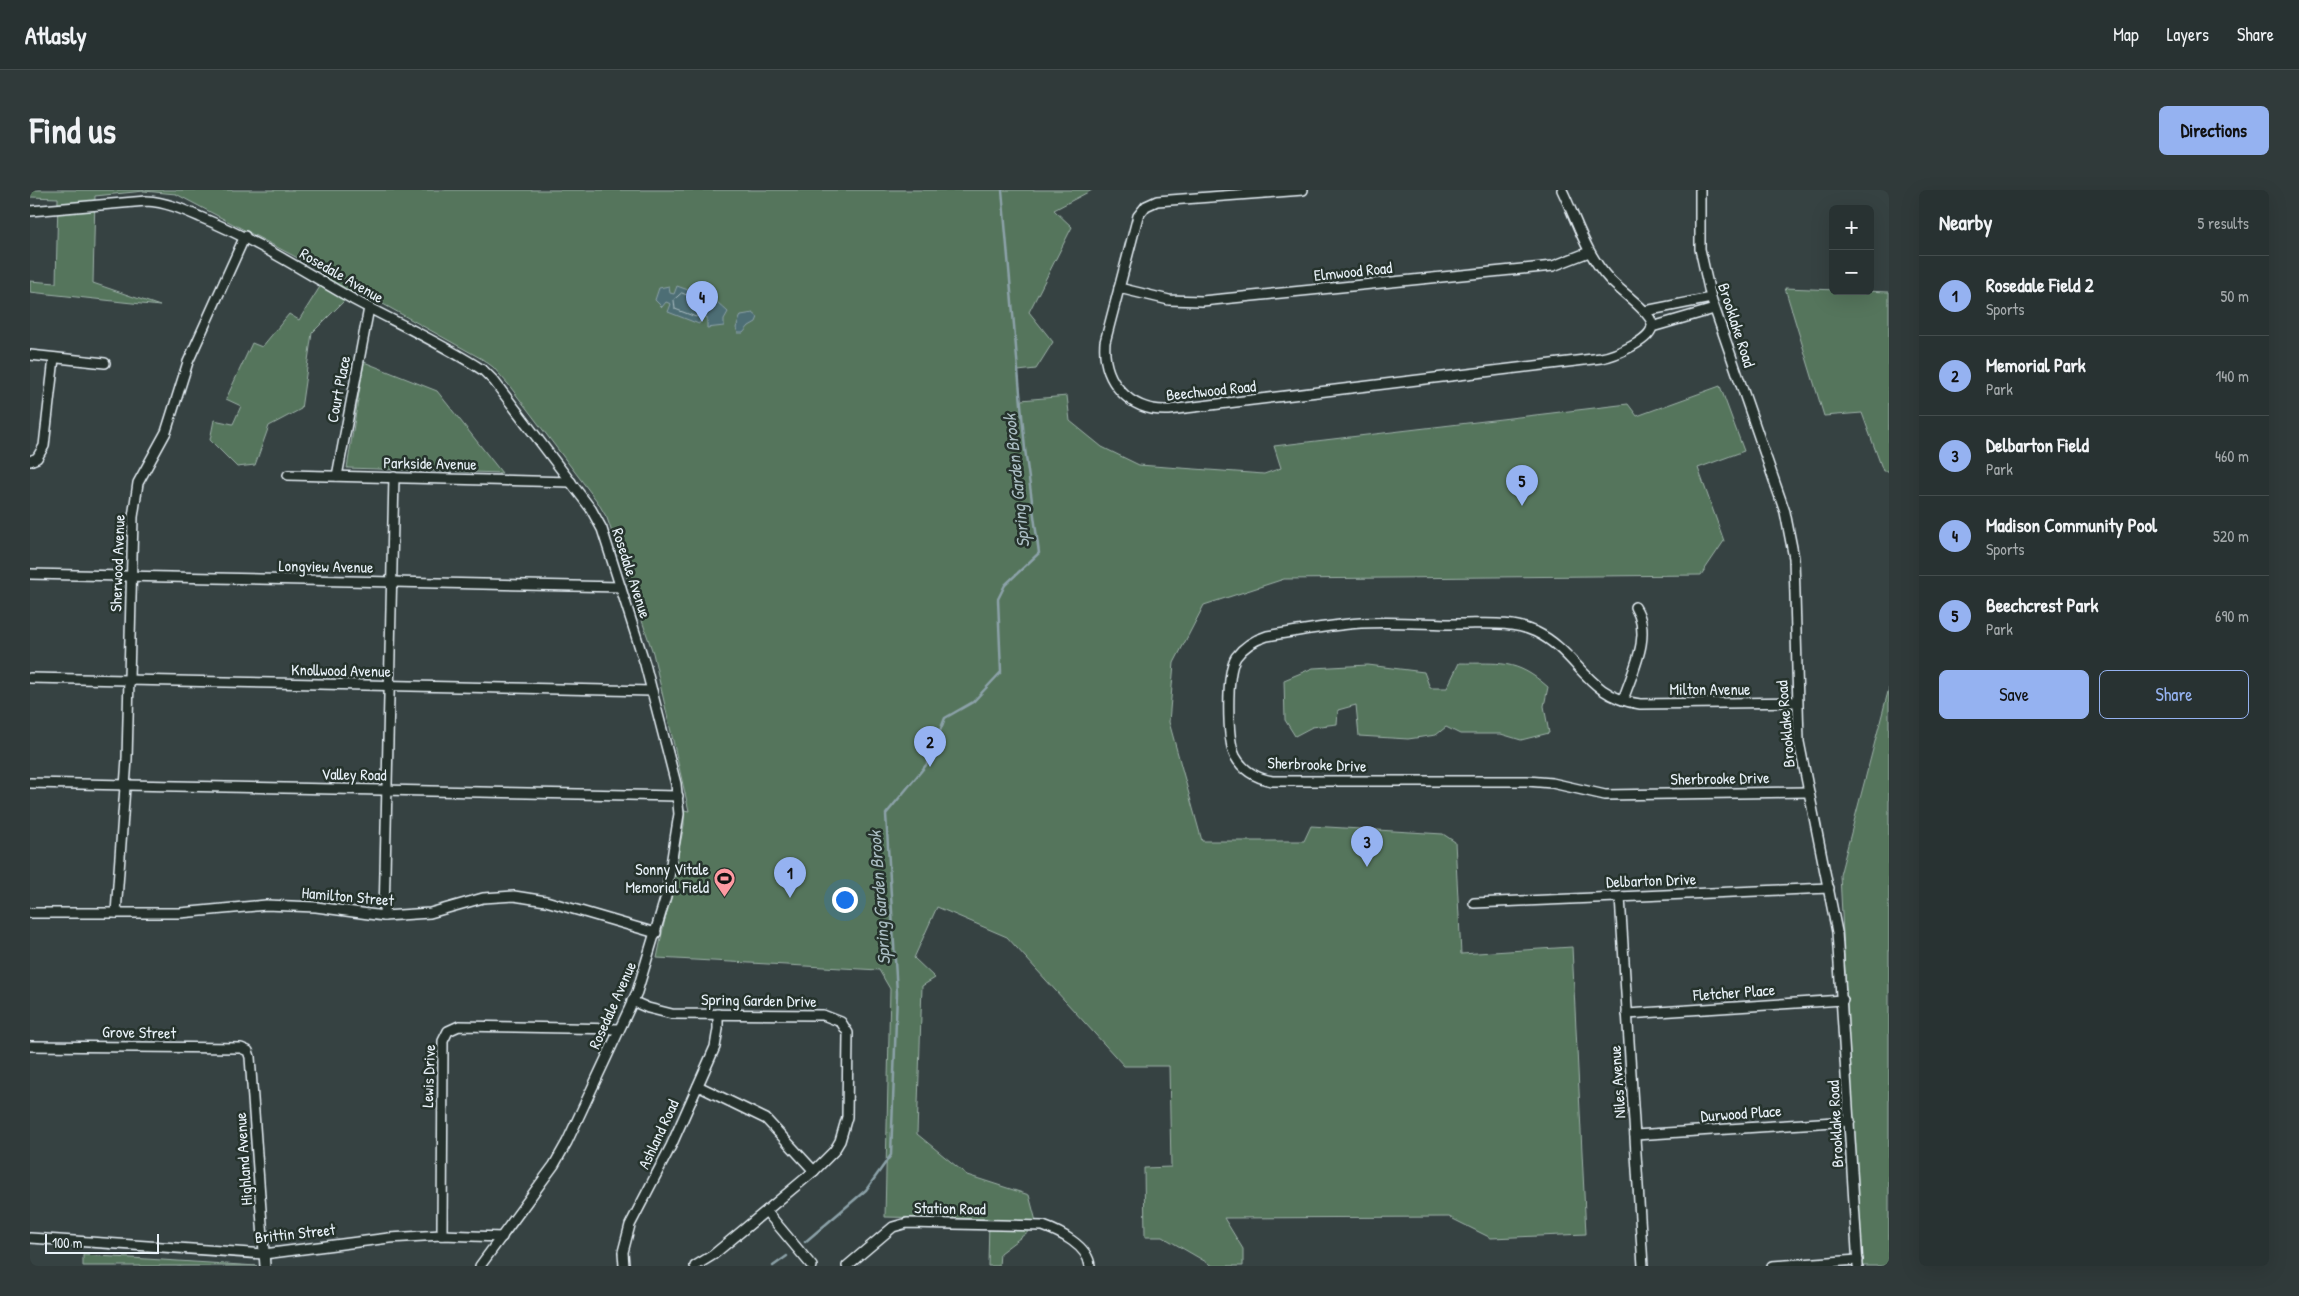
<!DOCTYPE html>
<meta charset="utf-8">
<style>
body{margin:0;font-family:"Patrick Hand",sans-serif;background:#303a3a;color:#f1f3f6}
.controls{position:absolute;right:15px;top:15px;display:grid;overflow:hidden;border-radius:8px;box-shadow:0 5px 20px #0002}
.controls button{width:45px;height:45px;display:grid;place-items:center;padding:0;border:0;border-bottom:1px solid #444d4d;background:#283232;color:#f1f3f6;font:25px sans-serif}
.scale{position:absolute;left:15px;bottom:12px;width:114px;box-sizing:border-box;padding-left:5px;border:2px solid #e8f1f8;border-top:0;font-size:14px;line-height:18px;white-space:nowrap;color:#e8f1f8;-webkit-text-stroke:4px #26332d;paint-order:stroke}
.you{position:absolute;left:814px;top:709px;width:18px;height:18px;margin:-12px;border:4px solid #fff;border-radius:50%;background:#1a73e8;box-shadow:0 0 0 8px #1a73e833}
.badge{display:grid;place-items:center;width:32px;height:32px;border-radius:50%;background:#95b2f1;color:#111;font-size:16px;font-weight:700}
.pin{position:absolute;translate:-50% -41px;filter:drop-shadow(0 1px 2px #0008)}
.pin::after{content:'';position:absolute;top:26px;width:18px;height:15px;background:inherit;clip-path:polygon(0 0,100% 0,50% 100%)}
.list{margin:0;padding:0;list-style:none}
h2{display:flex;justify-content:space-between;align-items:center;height:65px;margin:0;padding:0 20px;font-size:21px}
h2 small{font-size:16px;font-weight:400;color:#a5aaac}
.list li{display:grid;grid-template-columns:32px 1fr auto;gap:15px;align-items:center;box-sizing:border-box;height:80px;padding:0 20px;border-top:1px solid #444d4d}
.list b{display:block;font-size:19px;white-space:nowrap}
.list p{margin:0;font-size:16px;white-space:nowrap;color:#a5aaac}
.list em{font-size:16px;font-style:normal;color:#a5aaac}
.actions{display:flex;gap:10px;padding:15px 20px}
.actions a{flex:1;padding:11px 0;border:1px solid #95b2f1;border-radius:8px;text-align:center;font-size:18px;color:#95b2f1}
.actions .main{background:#95b2f1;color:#111}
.map{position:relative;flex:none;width:1859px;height:1076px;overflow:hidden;border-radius:8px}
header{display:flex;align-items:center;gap:30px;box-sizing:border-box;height:70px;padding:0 25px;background:#283232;border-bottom:1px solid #444d4d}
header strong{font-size:24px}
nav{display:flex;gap:28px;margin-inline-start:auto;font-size:18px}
.intro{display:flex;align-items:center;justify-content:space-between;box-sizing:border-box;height:120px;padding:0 30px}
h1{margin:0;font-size:35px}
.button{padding:12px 22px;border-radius:8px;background:#95b2f1;color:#111;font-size:18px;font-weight:700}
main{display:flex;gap:30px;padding:0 30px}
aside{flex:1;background:#283232;border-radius:8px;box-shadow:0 5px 20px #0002}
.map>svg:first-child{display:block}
.green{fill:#55745c;stroke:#9eb2aa}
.water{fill:#4e6e74;stroke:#8ca2a9}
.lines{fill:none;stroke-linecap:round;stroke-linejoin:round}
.shore{stroke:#aabdc3;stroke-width:1}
.stream{stroke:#8ca2a9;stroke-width:2.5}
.minor-casing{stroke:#e8f1f8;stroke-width:12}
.minor{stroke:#26332d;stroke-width:9}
.labels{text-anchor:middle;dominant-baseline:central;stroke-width:5;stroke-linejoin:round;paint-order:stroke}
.street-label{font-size:16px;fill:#e8f1f8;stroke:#26332d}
.poi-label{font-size:16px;fill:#e8f1f8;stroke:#26332d;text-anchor:end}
.water-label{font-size:18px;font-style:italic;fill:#aabdc3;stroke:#26332d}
</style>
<header>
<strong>Atlasly</strong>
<nav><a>Map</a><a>Layers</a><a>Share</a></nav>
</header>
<div class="intro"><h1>Find us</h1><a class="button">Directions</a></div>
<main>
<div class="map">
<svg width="1859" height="1076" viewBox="0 0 1859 1076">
<rect width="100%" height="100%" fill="#364242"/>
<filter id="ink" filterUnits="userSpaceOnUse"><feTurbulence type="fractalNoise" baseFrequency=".02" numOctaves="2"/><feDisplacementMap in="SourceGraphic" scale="10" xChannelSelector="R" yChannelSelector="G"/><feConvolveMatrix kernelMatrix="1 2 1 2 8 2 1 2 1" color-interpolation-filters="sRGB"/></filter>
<g filter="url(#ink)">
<g class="green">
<path d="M0,0H1062L1024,20L1042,37L999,122L1023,152L1006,179L988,181L991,210L1037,206L1040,231L1072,257L1109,275L1234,284L1251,278L1244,256L1598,214L1607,226L1690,196L1714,261L1668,278L1694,351L1671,385L1254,389L1174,415L1144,473L1139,532L1172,651H1274L1281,636L1413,644L1425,652L1431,764L1542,757L1556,1044L1461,1048L1419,1027L1194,1028L1213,1059V1076H1183L1133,1047H1115L1114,978L1141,977L1139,876H1094L977,747L907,717L884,768L905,788L892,796L887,944L937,985L999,1005L1007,1035L970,1063L969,1076H958L959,1029L855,1027L860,799L849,780L627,768L654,635V620L659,621L623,463L577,328L567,311L478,194L463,177L452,169L326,99L282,143L271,219L239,236L225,275L207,277L180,250L184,230L203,234L211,216L196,209L222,153L232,157L259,124L269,130L298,84L146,4L114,1L65,6L63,93L130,116L0,102V91L26,93L28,8L0,7Z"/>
<path d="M1755,98L1859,102V281H1853L1832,223L1794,226Z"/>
<path d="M334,172L407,201L472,283L317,278Z"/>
<path d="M1429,473C1470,474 1485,468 1518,497L1514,516L1519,543L1491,550L1471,544H1430L1416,537L1406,545L1378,549L1329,546L1326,515L1308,520L1307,534L1282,537L1265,546L1255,530L1254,490L1283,478L1338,475L1394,482L1400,498H1417Z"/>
<path d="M1859,498V1076H1830L1810,685Z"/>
<path d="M53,1065L227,1076H53Z"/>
</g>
<g class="water">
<path d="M639,96L640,103L644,104L647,96L678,107L676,116L680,118L686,111L698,122L694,129V136L677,138V127L672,126L669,134L638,122L641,114L636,112L632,117L625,110L629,98Z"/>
<path d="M723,123L728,127L726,132L719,136L713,143H708L706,138L711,125Z"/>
</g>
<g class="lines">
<path class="shore" d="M652,103L671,111L672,120L666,127L645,119L644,110Z"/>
<g class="stream">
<path d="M775,1052L836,1000L861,965L867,803L856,624L897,574L915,528L943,512L971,482L968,409L975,395L1009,363L995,259L972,0"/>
<path d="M743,1076L757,1066"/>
</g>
<defs>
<g id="minor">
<path d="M1273,0L1127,11L1116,16L1108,26L1075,152C1072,191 1099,222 1139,220L1571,168C1583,166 1624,150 1622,134C1621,122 1589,100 1580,90C1556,65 1547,31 1532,0"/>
<path d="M1670,0V59L1681,108L1755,322L1764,368L1769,552L1807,742L1828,1076"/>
<path d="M0,21L116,11C136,12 152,19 170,27C224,49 273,81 324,110C367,133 413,154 454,181L464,191L561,319L572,339L615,474L646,594L649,624L636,706L607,802L537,952L524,975L450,1076"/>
<path d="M1089,98L1139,110L1172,111L1523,76L1559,62"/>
<path d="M1615,121L1681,108"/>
<path d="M1622,137L1684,119"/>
<path d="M0,165L75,173"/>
<path d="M0,271L7,268L14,256L24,168"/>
<path d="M258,285L541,292"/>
<path d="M307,286L339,118"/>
<path d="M0,384L591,397"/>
<path d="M0,488L622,501"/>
<path d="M1593,510C1602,482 1623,445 1605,417"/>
<path d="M1766,512L1610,514C1556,507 1549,463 1506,442C1482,431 1455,434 1431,434C1398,434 1364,431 1331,433C1300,435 1268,441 1237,446C1224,450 1214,456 1206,467C1196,483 1197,549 1205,566C1213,581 1226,588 1242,591H1497L1522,593L1575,605L1778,602"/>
<path d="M0,593L648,606"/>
<path d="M1590,707L1613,1076"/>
<path d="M1444,713L1799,698"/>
<path d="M0,723H150L236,715L286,717L354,726L400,723L453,708L484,706L516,711L626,743"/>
<path d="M86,723L97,569L103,327L108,293L136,242L158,172L215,46"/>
<path d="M354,726L364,287"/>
<path d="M602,811L618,818L642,824L793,825L811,832L818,843L817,927L810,951L804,961L784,981L683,1065L665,1076"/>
<path d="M1597,824L1813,810"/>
<path d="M0,856L211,858L218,861L220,867L235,1076"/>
<path d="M668,896L736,929L784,981"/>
<path d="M1605,945L1820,931"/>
<path d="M736,1021L782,1076"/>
<path d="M412,1045L413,851L418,841L429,836L589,839"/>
<path d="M0,1048L234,1064L359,1048L412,1045L472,1047"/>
<path d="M594,1076L593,1062L600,1035L641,956L685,857L688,839V824"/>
<path d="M817,1076L863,1037L877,1033L1013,1036C1030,1042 1058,1056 1060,1076"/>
<path d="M1742,1076L1828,1070"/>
</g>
</defs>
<use href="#minor" class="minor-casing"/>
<use href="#minor" class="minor"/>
</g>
</g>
<defs>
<symbol id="stadium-pin" viewBox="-11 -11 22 30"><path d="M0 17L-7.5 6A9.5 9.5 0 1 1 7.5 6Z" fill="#ff9aa2" stroke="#26332d"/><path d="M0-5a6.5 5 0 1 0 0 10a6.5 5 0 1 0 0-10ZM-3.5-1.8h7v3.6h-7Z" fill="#111"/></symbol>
</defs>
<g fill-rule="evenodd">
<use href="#stadium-pin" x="682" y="676" width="25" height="34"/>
</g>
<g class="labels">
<g class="street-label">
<text transform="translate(1323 81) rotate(-6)">Elmwood Road</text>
<text transform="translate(312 85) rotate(30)">Rosedale Avenue</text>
<text transform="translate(1707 135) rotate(72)">Brooklake Road</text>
<text transform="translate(308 199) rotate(-79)">Court Place</text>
<text transform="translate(1181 200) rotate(-6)">Beechwood Road</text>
<text transform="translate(400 273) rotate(1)">Parkside Avenue</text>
<text transform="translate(87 373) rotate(-88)">Sherwood Avenue</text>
<text transform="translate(296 376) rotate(1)">Longview Avenue</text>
<text transform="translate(602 383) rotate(72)">Rosedale Avenue</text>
<text transform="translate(311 480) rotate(1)">Knollwood Avenue</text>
<text x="1680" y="499">Milton Avenue</text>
<text transform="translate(1755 534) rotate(-95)">Brooklake Road</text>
<text transform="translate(1287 574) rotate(2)">Sherbrooke Drive</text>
<text transform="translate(324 584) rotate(1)">Valley Road</text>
<text transform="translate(1690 588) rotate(-1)">Sherbrooke Drive</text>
<text transform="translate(1621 690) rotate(-2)">Delbarton Drive</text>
<text transform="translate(318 706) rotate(5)">Hamilton Street</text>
<text transform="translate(1704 802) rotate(-4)">Fletcher Place</text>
<text transform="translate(729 810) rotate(1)">Spring Garden Drive</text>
<text transform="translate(582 815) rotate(-66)">Rosedale Avenue</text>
<text transform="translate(109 842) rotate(1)">Grove Street</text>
<text transform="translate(398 886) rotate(-88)">Lewis Drive</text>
<text transform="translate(1587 892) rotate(-94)">Niles Avenue</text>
<text transform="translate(1711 923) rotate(-4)">Durwood Place</text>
<text transform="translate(1805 934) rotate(-93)">Brooklake Road</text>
<text transform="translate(628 944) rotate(-65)">Ashland Road</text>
<text transform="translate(213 969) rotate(-94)">Highland Avenue</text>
<text transform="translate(920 1018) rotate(1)">Station Road</text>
<text transform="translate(265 1043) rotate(-6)">Brittin Street</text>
</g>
<g class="poi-label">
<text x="679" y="679">Sonny Vitale<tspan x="679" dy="18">Memorial Field</tspan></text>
</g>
<g class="water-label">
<text transform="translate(986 291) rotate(-96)">Spring Garden Brook</text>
<text transform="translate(849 708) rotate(-94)">Spring Garden Brook</text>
</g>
</g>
</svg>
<div class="controls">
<button>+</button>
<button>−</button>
</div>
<div class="scale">100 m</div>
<div class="you"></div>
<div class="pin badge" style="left:760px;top:708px">1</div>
<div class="pin badge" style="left:900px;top:577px">2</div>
<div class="pin badge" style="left:1337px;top:677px">3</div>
<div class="pin badge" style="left:672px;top:132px">4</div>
<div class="pin badge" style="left:1492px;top:316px">5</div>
</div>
<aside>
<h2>Nearby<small>5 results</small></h2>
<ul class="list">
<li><span class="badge">1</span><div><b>Rosedale Field 2</b><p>Sports</p></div><em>50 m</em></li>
<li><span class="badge">2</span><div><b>Memorial Park</b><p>Park</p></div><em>140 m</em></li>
<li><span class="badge">3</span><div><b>Delbarton Field</b><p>Park</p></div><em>460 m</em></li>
<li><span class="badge">4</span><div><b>Madison Community Pool</b><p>Sports</p></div><em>520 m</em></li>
<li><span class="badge">5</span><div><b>Beechcrest Park</b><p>Park</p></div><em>690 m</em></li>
</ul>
<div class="actions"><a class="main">Save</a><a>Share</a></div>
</aside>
</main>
